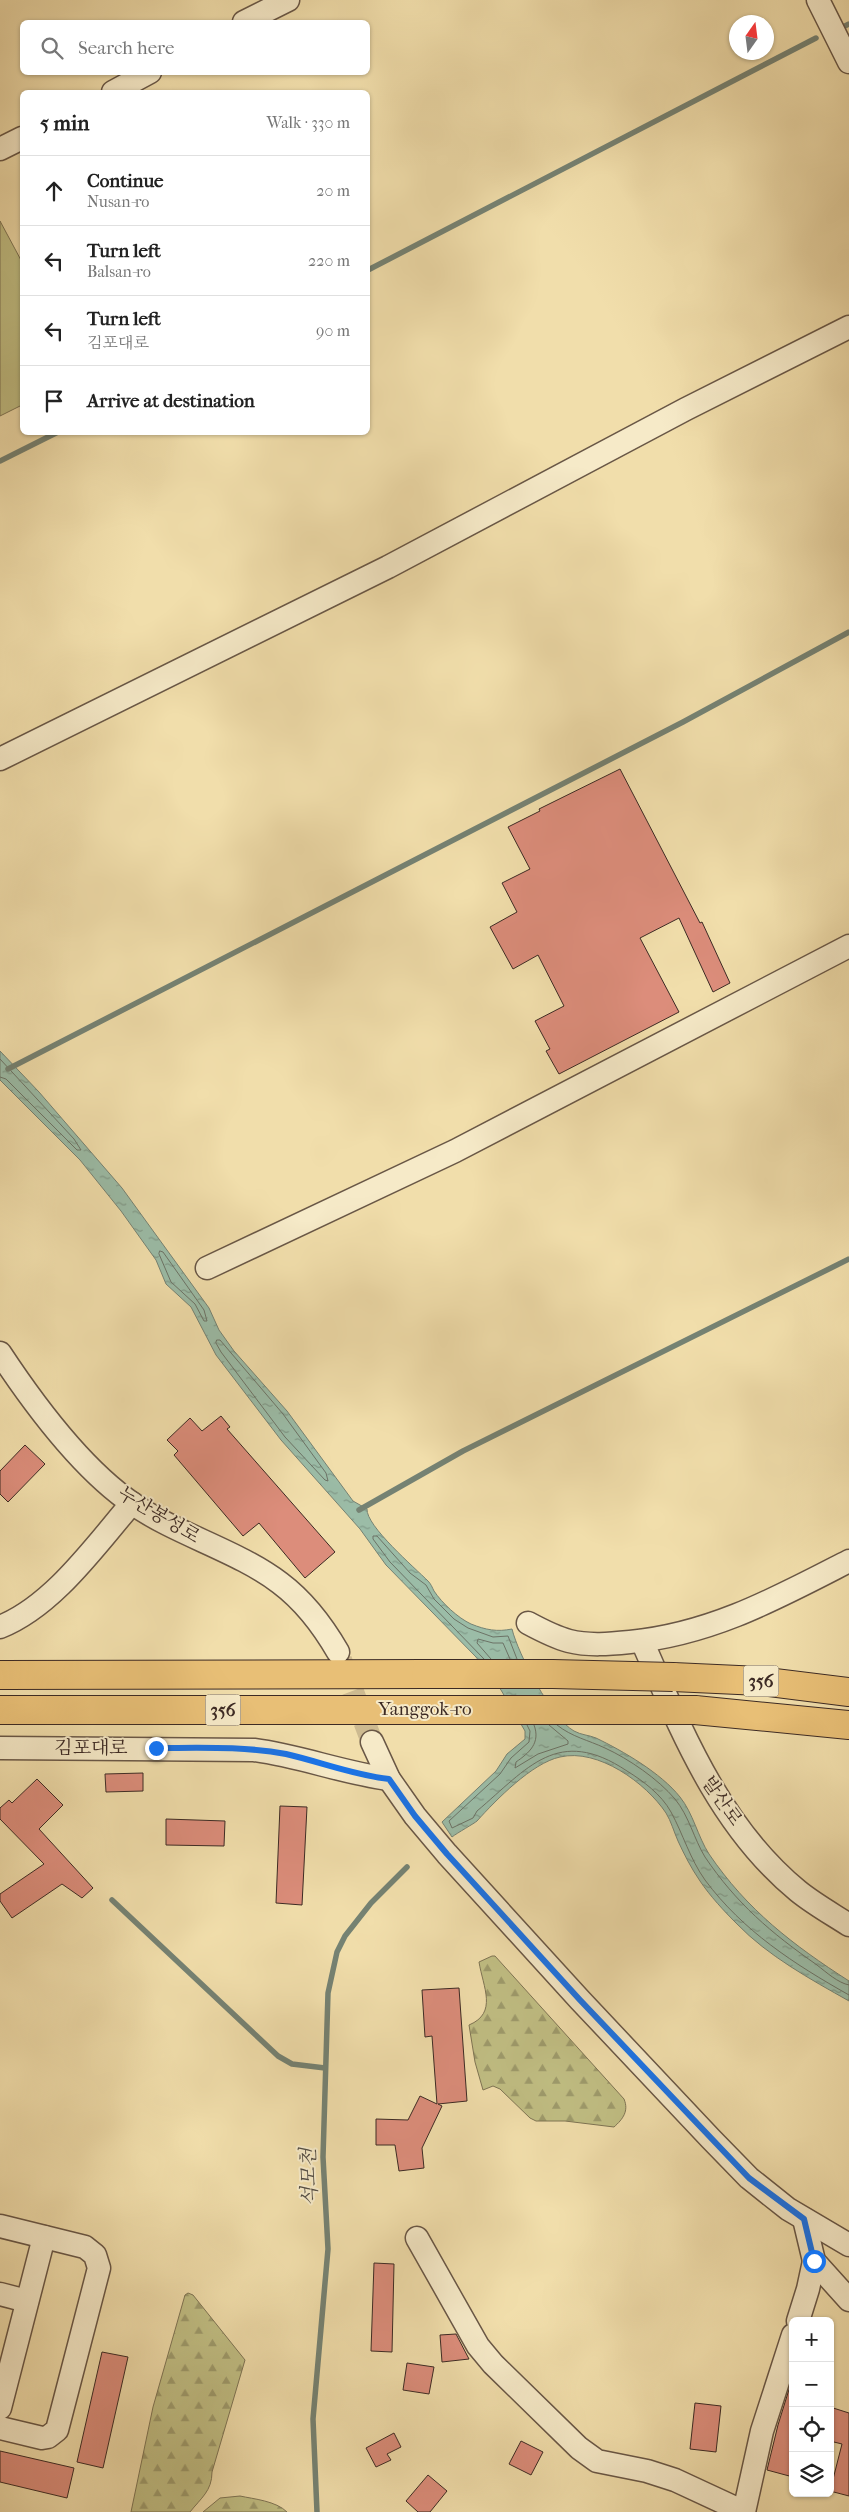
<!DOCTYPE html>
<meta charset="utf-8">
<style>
body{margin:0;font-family:"IM FELL French Canon","Noto Serif KR",serif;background:#f6f6f6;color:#222}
.controls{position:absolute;right:15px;bottom:15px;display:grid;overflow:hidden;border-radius:8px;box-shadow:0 1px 4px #0004}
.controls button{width:45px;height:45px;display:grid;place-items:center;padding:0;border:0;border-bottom:1px solid #e0e0e0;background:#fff;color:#222;font:25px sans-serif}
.compass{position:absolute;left:729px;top:15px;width:45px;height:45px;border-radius:50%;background:#fff;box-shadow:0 1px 4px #0004;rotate:14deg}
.stop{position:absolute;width:15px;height:15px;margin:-11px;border:4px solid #1a73e8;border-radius:50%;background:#fff}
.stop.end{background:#1a73e8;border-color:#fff;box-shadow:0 1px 5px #0008}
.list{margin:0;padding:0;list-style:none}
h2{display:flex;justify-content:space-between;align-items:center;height:65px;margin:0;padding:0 20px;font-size:21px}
h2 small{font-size:16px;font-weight:400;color:#767676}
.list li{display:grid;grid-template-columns:32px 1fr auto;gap:15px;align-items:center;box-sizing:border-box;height:70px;padding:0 20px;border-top:1px solid #e0e0e0}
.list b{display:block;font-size:19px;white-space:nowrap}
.list p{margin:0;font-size:16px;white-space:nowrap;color:#767676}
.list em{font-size:16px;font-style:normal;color:#767676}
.icon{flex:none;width:28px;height:28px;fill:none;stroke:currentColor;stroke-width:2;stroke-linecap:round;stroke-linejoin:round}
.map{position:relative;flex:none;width:849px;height:2512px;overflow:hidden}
.search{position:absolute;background:#fff;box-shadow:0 1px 4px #0004;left:20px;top:20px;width:350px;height:55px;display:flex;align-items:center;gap:12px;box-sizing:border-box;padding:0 18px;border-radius:8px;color:#767676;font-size:19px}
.panel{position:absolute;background:#fff;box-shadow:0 1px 4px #0004;left:20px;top:90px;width:350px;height:345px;border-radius:8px}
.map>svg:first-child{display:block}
.forest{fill:url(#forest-firs);stroke:#7e7454}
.garden{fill:#c1bf84;stroke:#7e7454}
.water{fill:url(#water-ripples);stroke:#758273}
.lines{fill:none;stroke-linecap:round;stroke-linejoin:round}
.shore{stroke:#6c7366;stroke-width:1}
.stream{stroke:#758273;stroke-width:5.5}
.building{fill:#dc8d7b;stroke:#3c2a24}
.minor-tunnel{stroke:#cdba90;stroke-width:22;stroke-dasharray:22 11;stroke-linecap:butt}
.minor-casing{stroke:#695746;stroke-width:25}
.highway-casing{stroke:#3c2a24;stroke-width:30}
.minor{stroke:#f6eac8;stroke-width:22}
.highway{stroke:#e8bf76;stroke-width:28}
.highway-bridge-casing{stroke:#3c2a24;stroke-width:30;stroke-linecap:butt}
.highway-bridge{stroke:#e8bf76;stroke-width:28}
.route{stroke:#1a73e8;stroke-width:6}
.labels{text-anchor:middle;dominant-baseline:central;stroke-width:4;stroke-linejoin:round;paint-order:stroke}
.shield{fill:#f6eac8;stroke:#746455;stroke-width:1}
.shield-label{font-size:18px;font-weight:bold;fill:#3c2a24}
.street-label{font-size:19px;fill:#3c2a24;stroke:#f6eac8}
.water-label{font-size:20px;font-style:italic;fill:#544e45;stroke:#f6eac8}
</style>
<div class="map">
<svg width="849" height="2512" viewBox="0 0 849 2512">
<defs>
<pattern id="forest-firs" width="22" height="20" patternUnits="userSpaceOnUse" patternTransform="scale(1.25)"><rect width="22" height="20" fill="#c1bf84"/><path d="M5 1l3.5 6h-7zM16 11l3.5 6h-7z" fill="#9e9b6c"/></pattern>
<pattern id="water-ripples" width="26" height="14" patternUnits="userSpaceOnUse" patternTransform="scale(1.25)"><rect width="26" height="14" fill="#9bbca7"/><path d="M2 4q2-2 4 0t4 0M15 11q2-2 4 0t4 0" fill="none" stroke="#809988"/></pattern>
</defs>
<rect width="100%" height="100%" fill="#f1deab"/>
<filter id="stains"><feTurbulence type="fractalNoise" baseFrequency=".004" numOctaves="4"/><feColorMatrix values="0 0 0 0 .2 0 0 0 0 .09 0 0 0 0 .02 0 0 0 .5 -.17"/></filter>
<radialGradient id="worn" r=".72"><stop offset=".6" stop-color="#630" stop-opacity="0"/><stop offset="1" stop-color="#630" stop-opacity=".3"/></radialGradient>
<g class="forest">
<path d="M492,1956H495L624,2099C629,2111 623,2119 614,2127L565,2121H536L530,2118L500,2089L493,2086L483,2090L475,2062L469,2025C498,2013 483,1987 479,1962Z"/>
<path d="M188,2293L193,2295L245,2360L212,2472C212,2491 201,2498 190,2512H131L153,2407L185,2295Z"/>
<path d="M240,2496C254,2499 276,2501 287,2512H203L220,2498Z"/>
</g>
<path class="garden" d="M0,221L22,262V405L0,416Z"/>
<path class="water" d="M0,1051L39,1092L122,1188L209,1308L219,1330L234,1351L287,1411L353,1501L367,1509C366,1526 415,1568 428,1581C431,1584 432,1587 434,1591C442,1603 458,1618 471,1624C486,1630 497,1632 512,1629C518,1654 552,1719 574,1731C581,1735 589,1735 596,1738C623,1751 661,1773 680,1797C693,1813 698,1837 709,1854C747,1910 793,1945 849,1981V2001C810,1979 768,1956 737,1924C724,1911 710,1896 700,1881C691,1868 684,1854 678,1841C674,1832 671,1821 666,1813C646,1783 598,1748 560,1757C532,1763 496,1800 477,1821C475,1823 457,1833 452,1837L442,1822L496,1771L507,1754L525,1739V1731L501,1690L476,1657L386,1565L360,1529L281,1440L216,1355L191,1307L166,1284L156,1260L121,1211L80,1160L0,1080Z"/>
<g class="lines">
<g class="shore">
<path d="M0,1059L74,1139L81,1150H77L6,1079L0,1077"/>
<path d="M160,1251L163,1252L204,1310L207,1321H204L195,1304L171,1282L159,1254Z"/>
<path d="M217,1340H220L283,1414L326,1473L328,1481L325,1480L285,1437L221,1352L216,1343Z"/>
<path d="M484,1659L390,1562L373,1539V1536H377L410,1573L426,1585L434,1599L454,1619L468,1628L493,1637L508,1636L517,1659"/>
<path d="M491,1659L477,1643L478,1639L493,1643H503L510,1659"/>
<path d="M527,1725L530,1731L529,1742L511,1758L500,1774L449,1821L452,1828L473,1818L477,1811C528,1768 558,1725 627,1771C643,1781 661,1794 671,1812C683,1834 690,1859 705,1880C743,1931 794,1964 849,1995"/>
<path d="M534,1725C541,1743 529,1753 516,1762L515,1768L538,1754L568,1744V1741L549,1725"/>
<path d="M557,1725C572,1737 588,1740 605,1748C629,1759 658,1779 675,1799C689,1816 694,1839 705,1857C736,1903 771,1933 817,1965C826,1972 838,1983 849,1985"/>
</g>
<g class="stream">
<path d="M841,28L849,24"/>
<path d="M368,270L816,38"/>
<path d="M0,461L58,432"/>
<path d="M8,1069L683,722L849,632"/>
<path d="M359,1510L463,1451L849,1259"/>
<path d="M112,1900L278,2056L292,2064L325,2068"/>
<path d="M317,2512L313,2419L328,2249L323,2157L328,1993L337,1952L345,1936L371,1903L407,1867"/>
</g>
</g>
<g class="building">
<path d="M620,769L700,923L702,922L730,983L713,992L679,918L640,938L679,1012L559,1074L546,1051L550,1049L535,1021L564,1006L538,955L513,969L490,927L517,912L502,883L530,869L508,827L540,811L539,809Z"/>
<path d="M221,1416L230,1427L227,1429L335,1552L305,1578L259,1523L243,1536L174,1455L178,1451L167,1440L190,1418L202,1431Z"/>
<path d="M25,1445L45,1464L8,1502L0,1494V1471Z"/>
<path d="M143,1773V1791L106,1792L105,1774Z"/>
<path d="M37,1779L63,1805L39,1829L93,1888L82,1898L62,1884L12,1918L0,1901V1894L44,1864L0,1819V1808L9,1800L12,1803Z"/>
<path d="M280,1806L307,1807L302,1905L276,1903Z"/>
<path d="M166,1819L225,1821L224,1846L166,1845Z"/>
<path d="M459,1988L467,2101L438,2104L442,2106L422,2148L424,2168L399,2171L395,2145H376V2119L408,2120L420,2096L437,2104L432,2036L425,2037L422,1990Z"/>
<path d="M374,2263L394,2264L392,2352L371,2351Z"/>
<path d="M456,2334L469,2359L442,2362L440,2335Z"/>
<path d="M102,2352L128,2357L103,2468L77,2462Z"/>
<path d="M407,2363L434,2367L429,2394L403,2390Z"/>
<path d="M791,2383H793V2477L767,2470L778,2425Z"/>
<path d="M695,2403L721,2406L716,2452L690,2449Z"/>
<path d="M830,2407L849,2413V2496L830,2491L842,2444L830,2441Z"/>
<path d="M394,2433L401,2447L387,2454L391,2460L376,2467L366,2448Z"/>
<path d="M521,2441L543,2452L531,2475L509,2464Z"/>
<path d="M0,2451L74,2468L67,2498L0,2482Z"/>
<path d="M428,2475L447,2491L430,2512H418L406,2501Z"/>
</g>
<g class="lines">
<path class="minor-tunnel" d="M341,1660L372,1742"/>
<defs>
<g id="minor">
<path d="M818,0L849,62"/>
<path d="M244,22L288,0"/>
<path d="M113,92L150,72"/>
<path d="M0,149L22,138"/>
<path d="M0,759L388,567L686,409L849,327"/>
<path d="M207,1268L455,1151L849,946"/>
<path d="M0,1353C33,1403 83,1470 133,1504C178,1535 238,1551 280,1583C304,1601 323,1626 338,1652"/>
<path d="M528,1623C541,1630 554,1637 569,1641C589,1646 610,1644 630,1642C712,1634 777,1598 849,1561"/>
<path d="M0,1627C53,1606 95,1546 132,1503"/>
<path d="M642,1641C682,1732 719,1826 798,1891C814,1904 832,1914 849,1925"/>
<path d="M372,1742L389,1779L415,1816L447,1854L580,2000L711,2139L749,2178L788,2209L849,2245"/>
<path d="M0,1748L254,1750C300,1756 343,1773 389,1779"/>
<path d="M804,2219L814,2261L849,2300"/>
<path d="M0,2226L85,2247L95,2255L99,2268L57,2430L48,2437L42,2438L0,2428"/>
<path d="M417,2238L478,2346L493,2364L579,2448L597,2461L647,2471L675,2480L744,2512"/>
<path d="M0,2294L27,2301"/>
<path d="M798,2321L808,2289L814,2261"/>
<path d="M0,2408L44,2237"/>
<path d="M744,2512L762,2431L793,2335"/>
</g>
<g id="highway">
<path d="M0,1675L426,1674"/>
<path d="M673,1677L760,1681L849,1692"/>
<path d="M0,1710H446"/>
<path d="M695,1710L849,1725"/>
</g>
</defs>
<use href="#minor" class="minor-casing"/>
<use href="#highway" class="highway-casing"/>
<use href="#minor" class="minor"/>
<use href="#highway" class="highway"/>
<defs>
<g id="highway-bridge">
<path d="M426,1674H553L673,1677"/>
<path d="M446,1710H695"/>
</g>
</defs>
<use href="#highway-bridge" class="highway-bridge-casing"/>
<use href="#highway-bridge" class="highway-bridge"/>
</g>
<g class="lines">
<path class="route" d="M156,1748C199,1748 244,1746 286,1754C321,1762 353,1775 389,1779L415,1816L447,1854L580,2000L749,2178L804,2219L814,2261"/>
</g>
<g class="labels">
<g class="shield">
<rect x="743.5" y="1665.5" width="35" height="31" rx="4"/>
<rect x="205.5" y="1694.5" width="35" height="31" rx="4"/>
</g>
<g class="shield-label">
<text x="761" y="1681">356</text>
<text x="223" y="1710">356</text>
</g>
<g class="street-label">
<text transform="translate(159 1515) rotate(31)">누산봉성로</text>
<text x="425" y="1709">Yanggok-ro</text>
<text x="91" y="1748">김포대로</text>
<text transform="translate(722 1801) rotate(55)">발산로</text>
</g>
<g class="water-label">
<text transform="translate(309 2177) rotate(-92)">석모천</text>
</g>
</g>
<rect width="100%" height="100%" filter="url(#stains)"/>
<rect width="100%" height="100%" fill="url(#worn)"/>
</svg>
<div class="controls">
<button>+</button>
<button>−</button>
<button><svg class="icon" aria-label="locate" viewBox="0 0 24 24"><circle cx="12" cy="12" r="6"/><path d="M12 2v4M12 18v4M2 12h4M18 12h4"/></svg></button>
<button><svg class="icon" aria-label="layers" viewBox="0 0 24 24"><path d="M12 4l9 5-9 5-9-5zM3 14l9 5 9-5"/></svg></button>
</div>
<svg class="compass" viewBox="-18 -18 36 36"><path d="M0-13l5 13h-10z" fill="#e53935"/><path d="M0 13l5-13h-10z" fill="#767676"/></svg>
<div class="stop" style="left:814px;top:2261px"></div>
<div class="stop end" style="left:156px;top:1748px"></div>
<div class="search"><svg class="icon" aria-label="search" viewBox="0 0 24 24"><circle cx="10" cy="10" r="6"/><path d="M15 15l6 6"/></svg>Search here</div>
<section class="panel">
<h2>5 min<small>Walk · 330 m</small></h2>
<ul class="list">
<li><svg class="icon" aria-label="ahead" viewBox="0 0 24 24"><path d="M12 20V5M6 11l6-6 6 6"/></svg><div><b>Continue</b><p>Nusan-ro</p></div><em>20 m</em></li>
<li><svg class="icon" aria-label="left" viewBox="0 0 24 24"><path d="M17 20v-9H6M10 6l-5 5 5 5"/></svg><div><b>Turn left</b><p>Balsan-ro</p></div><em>220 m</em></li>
<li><svg class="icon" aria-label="left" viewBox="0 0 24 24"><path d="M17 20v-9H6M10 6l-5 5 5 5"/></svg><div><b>Turn left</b><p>김포대로</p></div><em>90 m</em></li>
<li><svg class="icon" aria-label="arrive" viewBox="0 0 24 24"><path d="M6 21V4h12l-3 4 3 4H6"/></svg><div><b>Arrive at destination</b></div></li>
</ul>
</section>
</div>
